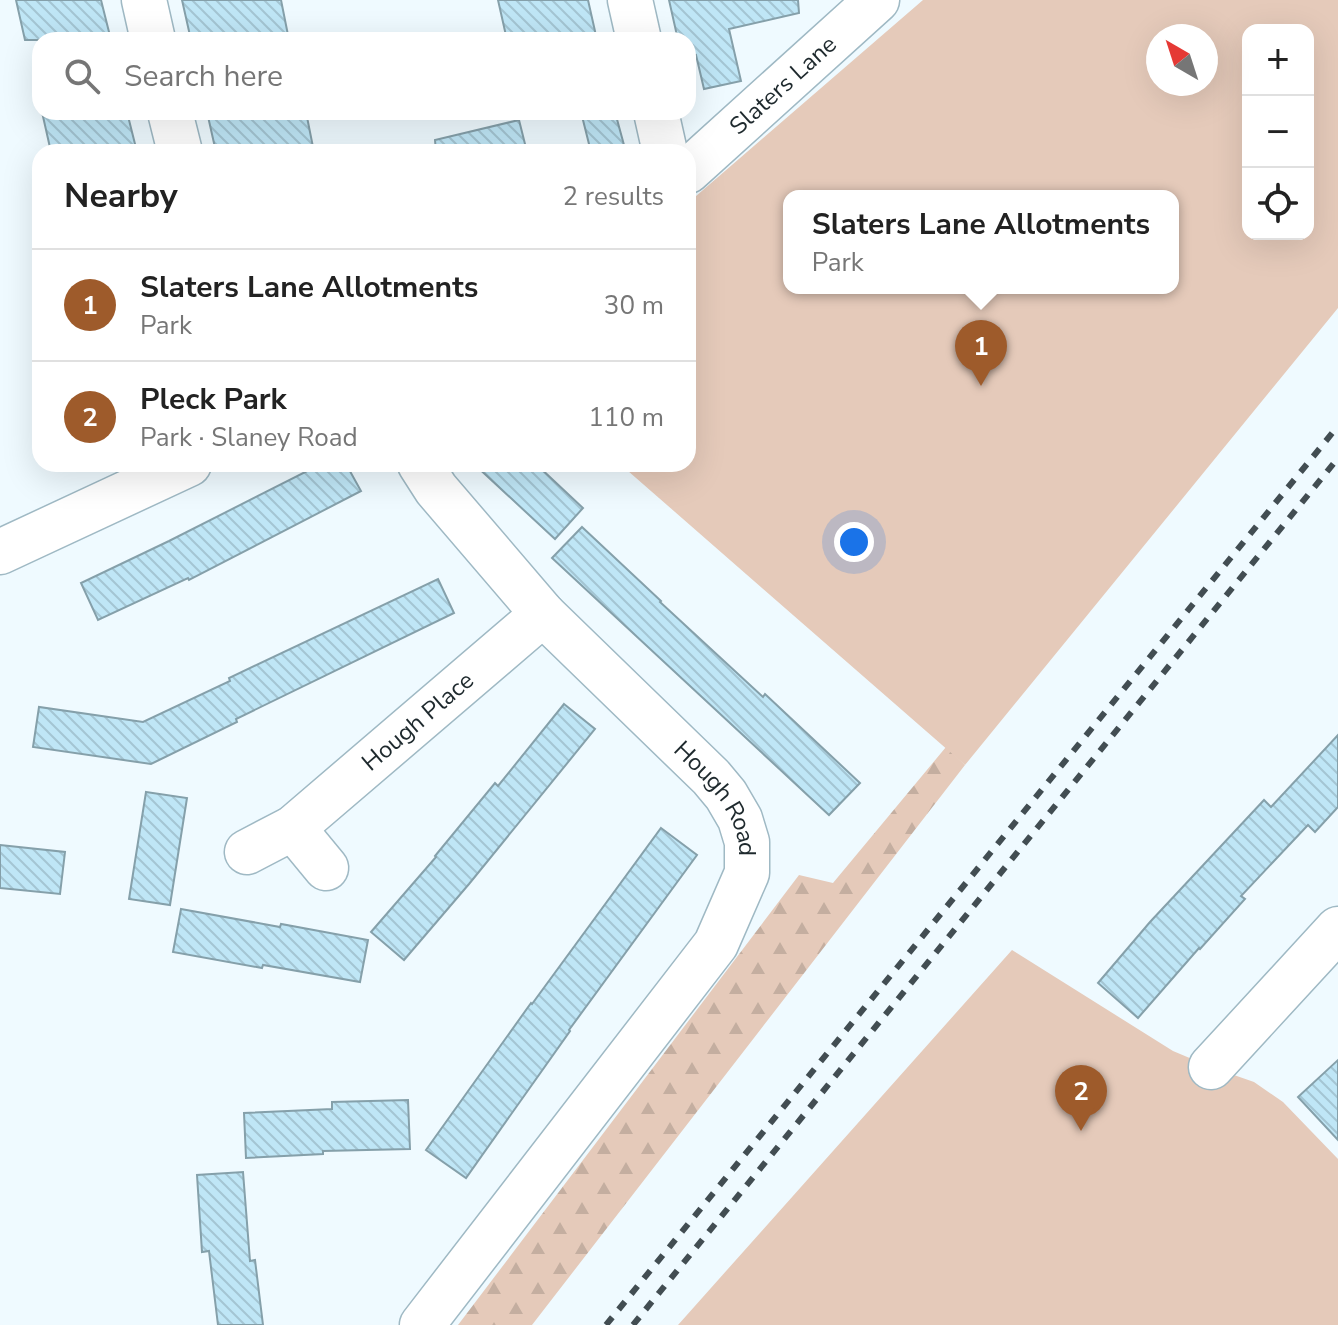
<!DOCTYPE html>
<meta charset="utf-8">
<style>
body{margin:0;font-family:"Nunito Sans",sans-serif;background:#f2f2f2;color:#222}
.controls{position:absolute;right:24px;top:24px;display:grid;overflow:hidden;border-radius:16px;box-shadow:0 8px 32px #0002}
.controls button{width:72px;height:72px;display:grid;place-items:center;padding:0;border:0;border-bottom:2px solid #e0e0e0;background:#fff;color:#222;font:40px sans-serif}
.compass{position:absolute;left:1146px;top:24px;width:72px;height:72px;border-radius:50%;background:#fff;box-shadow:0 8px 32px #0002;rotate:321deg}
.you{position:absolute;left:854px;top:542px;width:28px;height:28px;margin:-20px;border:6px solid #fff;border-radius:50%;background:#1a73e8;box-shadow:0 0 0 12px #1a73e833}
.badge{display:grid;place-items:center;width:52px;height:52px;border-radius:50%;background:#9e5b2b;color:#fff;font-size:26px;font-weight:700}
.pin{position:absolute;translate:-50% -66px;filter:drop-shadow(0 2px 4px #0008)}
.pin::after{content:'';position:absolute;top:42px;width:28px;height:24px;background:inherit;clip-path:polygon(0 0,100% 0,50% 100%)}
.popup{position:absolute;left:783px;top:190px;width:396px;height:104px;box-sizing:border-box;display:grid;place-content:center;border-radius:16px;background:#fff;filter:drop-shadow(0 2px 6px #0005);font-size:26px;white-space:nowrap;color:#767676}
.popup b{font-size:30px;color:#222}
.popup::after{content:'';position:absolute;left:50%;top:100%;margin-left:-16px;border:16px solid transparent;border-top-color:#fff}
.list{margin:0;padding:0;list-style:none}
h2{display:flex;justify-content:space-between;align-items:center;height:104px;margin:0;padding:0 32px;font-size:34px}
h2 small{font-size:26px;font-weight:400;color:#767676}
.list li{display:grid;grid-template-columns:52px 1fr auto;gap:24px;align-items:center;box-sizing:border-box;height:112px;padding:0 32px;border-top:2px solid #e0e0e0}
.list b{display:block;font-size:30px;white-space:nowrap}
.list p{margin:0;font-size:26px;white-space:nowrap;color:#767676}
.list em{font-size:26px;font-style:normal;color:#767676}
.icon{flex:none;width:44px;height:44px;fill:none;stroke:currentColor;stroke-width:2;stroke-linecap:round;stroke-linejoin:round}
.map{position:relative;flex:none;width:1338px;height:1325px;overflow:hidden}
.search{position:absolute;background:#fff;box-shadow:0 8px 32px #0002;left:32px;top:32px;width:664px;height:88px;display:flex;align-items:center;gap:20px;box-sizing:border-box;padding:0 28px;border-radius:24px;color:#767676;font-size:30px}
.panel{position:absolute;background:#fff;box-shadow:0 8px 32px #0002;left:32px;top:144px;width:664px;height:328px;border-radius:24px}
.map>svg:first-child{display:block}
.forest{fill:url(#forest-firs)}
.green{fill:#e5caba;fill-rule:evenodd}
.building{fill:url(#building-back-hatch);stroke:#85a0aa;stroke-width:2}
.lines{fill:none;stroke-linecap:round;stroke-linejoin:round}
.minor-casing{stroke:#9fb9c4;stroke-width:47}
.minor{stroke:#fff;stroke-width:44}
.rail{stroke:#424d52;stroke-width:6;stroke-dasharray:10 10;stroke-linecap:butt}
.labels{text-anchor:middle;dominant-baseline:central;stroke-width:8;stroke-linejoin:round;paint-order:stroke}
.street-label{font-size:24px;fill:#1e292d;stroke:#fff}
</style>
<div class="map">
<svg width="1338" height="1325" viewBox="0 0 1338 1325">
<defs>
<pattern id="forest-firs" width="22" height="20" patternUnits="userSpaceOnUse" patternTransform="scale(2)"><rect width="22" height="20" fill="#e5caba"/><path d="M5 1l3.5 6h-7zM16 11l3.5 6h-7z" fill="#c4aea0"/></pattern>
<pattern id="building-back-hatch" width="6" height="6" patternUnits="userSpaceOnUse" patternTransform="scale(2)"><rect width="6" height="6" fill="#bfe6f6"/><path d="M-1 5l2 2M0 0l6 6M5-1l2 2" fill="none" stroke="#a4c5d3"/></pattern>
</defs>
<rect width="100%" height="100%" fill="#effaff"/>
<path class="forest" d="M946,747L965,765L532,1325H458L799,875L833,883Z"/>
<g class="green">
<path d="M923,0H1338V308L965,765L620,464H688V203ZM1248,30H1308V234H1248ZM1158,36H1206V84H1158ZM789,196H1173V288H789Z"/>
<path d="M1012,950L1173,1051L1211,1067L1254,1082L1283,1102L1338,1159V1325H678Z"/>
</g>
<g class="building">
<path d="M16,0H101L111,40H25Z"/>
<path d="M182,0H281L289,40H191Z"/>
<path d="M498,0H588L597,40H507Z"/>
<path d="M669,0H798L799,13L729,29L741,81L704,89L696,55L688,57V40H678Z"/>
<path d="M42,112H127L137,152H51Z"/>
<path d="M207,112H306L314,152H216Z"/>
<path d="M581,112H615L624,145L591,152Z"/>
<path d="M519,120L527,152H436L435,140Z"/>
<path d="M321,464H346L361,491L189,580L188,578L98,620L81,583L169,541Z"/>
<path d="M474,464H536L583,508L555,539Z"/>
<path d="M582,527L661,601L660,602L763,697L765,694L860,783L829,815L552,558Z"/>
<path d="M438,579L454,613L236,719L237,722L151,764L33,747L39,707L143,722L230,681L229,678Z"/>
<path d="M564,704L595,729L469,884L404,960L371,932L436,857L435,856L495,783L498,786Z"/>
<path d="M1338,735V807L1315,832L1308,825L1241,896L1245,899L1200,949L1199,948L1138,1018L1098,983L1150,922L1264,800L1271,807Z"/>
<path d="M146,792L187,798L170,905L129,899Z"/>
<path d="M661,828L697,855L569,1030L570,1031L466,1178L426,1150L531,1003L532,1004Z"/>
<path d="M0,845L65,852L60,894L0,888Z"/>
<path d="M181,909L280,927L281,924L368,940L360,982L263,965L262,968L173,952Z"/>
<path d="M1338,1060V1140L1298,1097Z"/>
<path d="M408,1100L410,1149L323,1151V1154L246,1158L244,1113L332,1109V1102Z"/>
<path d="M243,1172L250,1261L255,1260L263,1325H218L209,1251L202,1252L197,1175Z"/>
</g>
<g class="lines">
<defs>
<g id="minor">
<path d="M144,0L153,40"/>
<path d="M630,0L639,40"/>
<path d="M170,112L180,152"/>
<path d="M656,112L665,152"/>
<path id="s1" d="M688,171L877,0"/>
<path id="s2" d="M420,464L436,489L543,614L711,777L726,795L740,819L747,842V873L716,944L422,1325"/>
<path d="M0,552L189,464"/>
<path d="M293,828L326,868"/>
<path id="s3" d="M247,852L293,828L543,614"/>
<path d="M1211,1067L1338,929"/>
</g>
</defs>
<use href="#minor" class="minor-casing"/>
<use href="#minor" class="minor"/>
<g class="rail">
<path d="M606,1325L1338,426"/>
<path d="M633,1325L1338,458"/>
</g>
</g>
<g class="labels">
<g class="street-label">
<text stroke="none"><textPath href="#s1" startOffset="128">Slaters Lane</textPath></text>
<text stroke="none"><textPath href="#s3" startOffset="216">Hough Place</textPath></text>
<text stroke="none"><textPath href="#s2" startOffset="450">Hough Road</textPath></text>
</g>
</g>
</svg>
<div class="controls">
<button>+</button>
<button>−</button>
<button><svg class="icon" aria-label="locate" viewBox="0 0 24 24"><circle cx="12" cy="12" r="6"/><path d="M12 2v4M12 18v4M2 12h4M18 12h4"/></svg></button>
</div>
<svg class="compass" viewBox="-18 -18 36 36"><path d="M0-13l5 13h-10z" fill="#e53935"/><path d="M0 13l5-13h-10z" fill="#767676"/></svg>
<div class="you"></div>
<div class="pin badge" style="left:981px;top:386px">1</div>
<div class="popup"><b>Slaters Lane Allotments</b>Park</div>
<div class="pin badge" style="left:1081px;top:1131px">2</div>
<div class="search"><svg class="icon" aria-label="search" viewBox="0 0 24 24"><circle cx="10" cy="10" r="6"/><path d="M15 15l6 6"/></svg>Search here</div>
<section class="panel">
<h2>Nearby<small>2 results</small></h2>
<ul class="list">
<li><span class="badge">1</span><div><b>Slaters Lane Allotments</b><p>Park</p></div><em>30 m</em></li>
<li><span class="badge">2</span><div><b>Pleck Park</b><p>Park · Slaney Road</p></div><em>110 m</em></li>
</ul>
</section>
</div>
